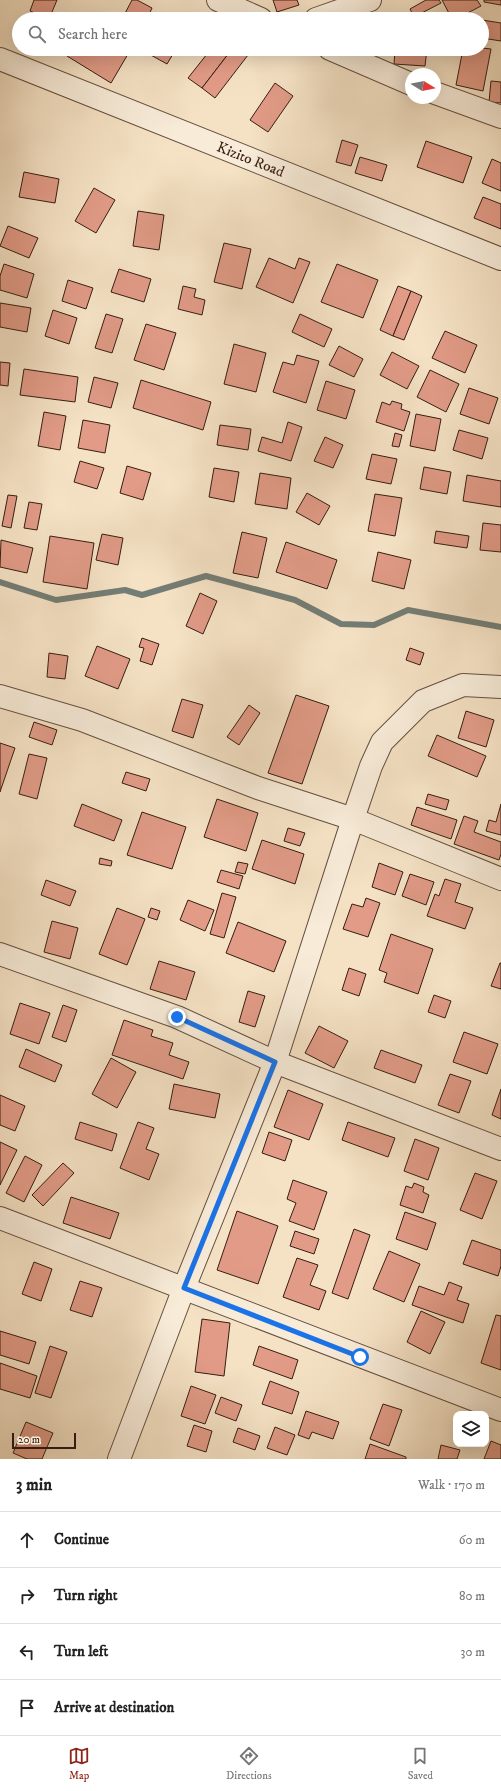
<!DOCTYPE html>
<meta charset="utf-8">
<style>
body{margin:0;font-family:"IM FELL DW Pica",serif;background:#f6f6f6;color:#222}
.controls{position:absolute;right:12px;bottom:12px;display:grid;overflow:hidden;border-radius:8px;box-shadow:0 4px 16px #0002}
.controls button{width:36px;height:36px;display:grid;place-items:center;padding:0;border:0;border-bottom:1px solid #e0e0e0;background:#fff;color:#222;font:20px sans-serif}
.compass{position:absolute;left:405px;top:68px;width:36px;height:36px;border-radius:50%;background:#fff;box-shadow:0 4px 16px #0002;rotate:100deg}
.scale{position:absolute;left:12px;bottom:10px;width:64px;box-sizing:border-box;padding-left:4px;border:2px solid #371e12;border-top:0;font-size:11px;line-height:14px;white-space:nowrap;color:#371e12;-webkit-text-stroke:3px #f8ecd9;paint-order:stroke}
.stop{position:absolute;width:12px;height:12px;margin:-9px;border:3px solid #1a73e8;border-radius:50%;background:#fff}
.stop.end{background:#1a73e8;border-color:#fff;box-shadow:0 1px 4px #0008}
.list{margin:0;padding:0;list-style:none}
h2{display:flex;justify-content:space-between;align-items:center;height:52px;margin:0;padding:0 16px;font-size:17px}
h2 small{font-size:13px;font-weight:400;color:#767676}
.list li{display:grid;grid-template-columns:26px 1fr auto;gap:12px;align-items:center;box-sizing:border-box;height:56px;padding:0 16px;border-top:1px solid #e0e0e0}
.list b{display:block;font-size:15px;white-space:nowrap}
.list em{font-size:13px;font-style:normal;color:#767676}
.icon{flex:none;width:22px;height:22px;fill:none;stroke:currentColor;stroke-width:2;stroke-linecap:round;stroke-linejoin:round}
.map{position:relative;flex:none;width:501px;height:1459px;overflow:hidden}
.search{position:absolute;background:#fff;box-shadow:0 4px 16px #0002;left:12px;right:12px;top:12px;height:44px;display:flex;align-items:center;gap:10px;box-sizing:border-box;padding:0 14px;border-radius:22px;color:#767676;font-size:15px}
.sheet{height:276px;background:#fff}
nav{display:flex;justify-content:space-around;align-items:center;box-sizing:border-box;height:56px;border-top:1px solid #e0e0e0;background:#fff;font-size:11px;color:#767676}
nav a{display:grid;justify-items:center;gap:2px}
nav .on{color:#8f2418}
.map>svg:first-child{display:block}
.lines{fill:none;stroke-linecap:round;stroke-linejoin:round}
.stream{stroke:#747d75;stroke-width:6}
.building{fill:#e19b87;stroke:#371e12}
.street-casing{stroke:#664f3f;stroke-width:24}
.street{stroke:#f8ecd9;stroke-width:22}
.route{stroke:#1a73e8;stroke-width:5}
.labels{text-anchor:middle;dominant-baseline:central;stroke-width:4;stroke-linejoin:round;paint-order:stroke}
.street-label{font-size:15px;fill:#371e12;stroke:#f8ecd9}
</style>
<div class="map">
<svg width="501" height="1459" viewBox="0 0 501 1459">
<rect width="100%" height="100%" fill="#f5e2c5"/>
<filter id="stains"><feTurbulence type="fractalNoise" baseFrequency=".005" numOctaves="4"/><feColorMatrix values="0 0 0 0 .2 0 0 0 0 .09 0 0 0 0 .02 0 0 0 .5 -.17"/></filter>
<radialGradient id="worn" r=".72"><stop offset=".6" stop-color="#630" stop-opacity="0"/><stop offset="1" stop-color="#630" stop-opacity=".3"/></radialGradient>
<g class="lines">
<path class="stream" d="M0,582L56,600L125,590L142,595L206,576L295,600L341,624L374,625L408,610L501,627"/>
</g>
<g class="building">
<path d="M34,0H57L49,19L30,11Z"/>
<path d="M132,0H137L152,8L147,19H122Z"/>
<path d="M273,0H297L299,5L277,12Z"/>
<path d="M426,0H439L441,3L414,17L410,9Z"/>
<path d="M442,0H477L481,6L456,19H452Z"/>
<path d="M484,0H501V5L484,2Z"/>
<path d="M482,20L501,23V41L482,38Z"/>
<path d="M482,48L491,49L483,91L456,85L463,49H482Z"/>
<path d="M71,49H120L128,54L111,83L67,56Z"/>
<path d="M152,49H176L167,64L149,54Z"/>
<path d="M211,49H232L202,88L188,78Z"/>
<path d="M232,49H240L248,55L215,98L202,88Z"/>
<path d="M395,49H427L425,66L394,64Z"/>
<path d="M491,81L501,82V103L489,102Z"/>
<path d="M275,83L293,96L268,132L250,120Z"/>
<path d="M342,140L358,145L351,166L336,162Z"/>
<path d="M426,141L472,157L463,183L417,167Z"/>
<path d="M360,157L387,165L382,181L355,173Z"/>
<path d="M492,159L501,163V191L482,183Z"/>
<path d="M24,172L59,179L55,203L19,197Z"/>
<path d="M94,188L115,200L96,233L75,221Z"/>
<path d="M483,197L501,204V229L474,218Z"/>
<path d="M138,211L164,215L159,250L133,246Z"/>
<path d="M8,226L38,238L29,258L0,246Z"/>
<path d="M224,243L251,249L242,289L214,282Z"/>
<path d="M269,258L295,269L299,258L310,262L293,303L256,287Z"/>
<path d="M4,264L34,274L27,298L0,290V276Z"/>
<path d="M337,264L378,280L363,318L321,302Z"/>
<path d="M119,269L151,279L144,302L111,292Z"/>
<path d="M68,280L93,288L86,309L62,301Z"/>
<path d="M183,286L196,289L194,297L205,300L202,315L178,309Z"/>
<path d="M398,286L411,291L393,336L380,330Z"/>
<path d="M411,291L422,296L404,340L393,336Z"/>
<path d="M0,303L31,308L27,332L0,327Z"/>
<path d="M53,310L77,318L69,344L45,336Z"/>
<path d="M106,314L123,319L112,353L95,348Z"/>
<path d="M300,314L332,329L324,347L292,332Z"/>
<path d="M146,324L176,333L164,370L134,360Z"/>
<path d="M445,331L477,345L465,373L432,358Z"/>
<path d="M234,344L266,353L256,392L224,384Z"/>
<path d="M339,346L363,359L354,377L329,365Z"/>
<path d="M392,352L419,366L407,389L380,375Z"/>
<path d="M297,355L319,361L306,403L273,392L283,362L294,365Z"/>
<path d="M0,362L10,363L8,386L0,385Z"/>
<path d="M24,369L78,377L75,402L20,395Z"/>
<path d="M430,370L459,384L446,412L417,397Z"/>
<path d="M94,377L118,383L111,408L88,402Z"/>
<path d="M141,380L211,402L203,430L133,408Z"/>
<path d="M326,381L355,390L346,419L317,410Z"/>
<path d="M469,388L498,398L489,424L460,414Z"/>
<path d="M392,401L402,404L401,409L410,412L404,431L376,422L382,402L390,405Z"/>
<path d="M44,412L66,416L60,450L38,446Z"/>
<path d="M416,414L441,419L435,451L410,446Z"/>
<path d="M83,420L110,425L105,453L78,448Z"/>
<path d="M288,422L302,427L291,461L258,451L262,437L282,443Z"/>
<path d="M220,425L251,429L248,450L217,445Z"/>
<path d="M459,430L488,438L482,459L453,450Z"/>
<path d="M395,433L402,435L399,447L392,446Z"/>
<path d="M325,437L343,445L333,468L314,461Z"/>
<path d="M372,454L397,459L391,484L366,479Z"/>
<path d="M80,461L104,468L97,489L74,482Z"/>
<path d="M127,466L151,473L143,500L120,493Z"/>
<path d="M424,467L451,472L447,494L420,489Z"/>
<path d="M214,468L239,472L234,502L209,497Z"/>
<path d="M260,473L291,478L287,509L255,504Z"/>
<path d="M467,475L501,481V507L463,501Z"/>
<path d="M307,493L330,506L319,525L296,512Z"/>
<path d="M375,494L402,498L395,536L368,531Z"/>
<path d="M8,495L17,496L11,528L2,526Z"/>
<path d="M29,502L42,504L37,530L24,528Z"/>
<path d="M483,523L501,525V552L480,550Z"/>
<path d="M436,531L469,536L467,548L434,543Z"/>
<path d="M242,532L267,538L258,578L233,573Z"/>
<path d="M102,534L123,538L118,565L96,560Z"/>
<path d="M50,536L94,543L87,589L43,582Z"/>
<path d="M1,540L33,548L27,573L0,567Z"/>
<path d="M286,542L337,560L327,589L276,572Z"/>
<path d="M378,552L411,560L404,589L372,581Z"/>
<path d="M200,593L217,601L203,634L186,626Z"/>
<path d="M142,638L159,644L152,665L140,661L144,648L139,647Z"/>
<path d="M97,646L130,659L118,689L85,676Z"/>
<path d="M410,648L424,653L420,665L406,660Z"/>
<path d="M49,653L68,656L65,679L47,677Z"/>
<path d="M296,695L329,706L302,784L268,773Z"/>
<path d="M182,699L203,705L193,738L172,731Z"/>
<path d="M249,705L260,713L239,745L227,737Z"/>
<path d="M466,711L494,720L486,747L458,738Z"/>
<path d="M34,722L57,730L52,745L29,737Z"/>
<path d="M437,735L486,756L477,777L428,756Z"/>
<path d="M0,743L15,748L0,792Z"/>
<path d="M29,754L47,758L37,799L19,794Z"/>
<path d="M126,772L150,779L146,791L122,783Z"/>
<path d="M428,794L449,800L446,810L425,804Z"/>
<path d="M217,799L258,813L246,851L204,837Z"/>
<path d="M82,804L122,820L114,841L74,826Z"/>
<path d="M501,804V835L486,831L489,820L496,822Z"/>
<path d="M417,807L457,820L451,839L411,825Z"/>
<path d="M142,812L186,827L172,869L127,855Z"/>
<path d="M464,816L478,821L474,832L501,842V854L499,860L454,844Z"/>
<path d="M288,828L305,833L300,846L284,841Z"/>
<path d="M262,840L304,854L295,884L252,869Z"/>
<path d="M100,858L112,861L111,866L99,864Z"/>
<path d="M238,862L248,864L245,874L235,872Z"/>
<path d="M379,863L403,872L395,895L372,887Z"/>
<path d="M221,870L243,876L239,889L217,882Z"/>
<path d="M410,874L434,882L426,905L402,896Z"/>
<path d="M445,879L461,884L455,902L473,908L465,929L427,916L435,894L439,896Z"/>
<path d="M46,880L76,891L70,906L41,895Z"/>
<path d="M222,893L236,897L224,938L210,934Z"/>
<path d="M366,898L380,903L368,937L343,929L352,904L363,907Z"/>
<path d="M188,900L214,910L205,931L180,920Z"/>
<path d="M117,908L145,919L127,965L99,954Z"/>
<path d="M151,908L160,911L157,920L148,917Z"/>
<path d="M52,921L78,928L70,959L44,952Z"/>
<path d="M238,922L286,941L274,972L226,953Z"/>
<path d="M391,934L433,949L418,994L384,982L387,973L379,970Z"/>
<path d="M159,961L195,972L186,1000L150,989Z"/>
<path d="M500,963H501V989L491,986Z"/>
<path d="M349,968L366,974L359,996L342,990Z"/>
<path d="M248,991L265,996L255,1027L239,1022Z"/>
<path d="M434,995L451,1001L445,1018L428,1012Z"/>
<path d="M20,1003L50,1013L39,1044L10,1034Z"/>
<path d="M63,1005L77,1010L66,1042L52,1037Z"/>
<path d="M124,1020L153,1030L151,1036L173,1043L169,1055L189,1062L183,1079L112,1055Z"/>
<path d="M319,1026L348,1041L334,1068L305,1053Z"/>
<path d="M464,1032L498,1044L487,1074L453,1062Z"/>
<path d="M26,1049L62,1065L55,1082L19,1067Z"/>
<path d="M381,1050L422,1065L415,1083L374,1068Z"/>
<path d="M111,1058L136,1072L117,1108L92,1094Z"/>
<path d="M450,1074L471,1081L459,1113L438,1105Z"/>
<path d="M174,1084L220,1094L215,1118L169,1109Z"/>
<path d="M501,1089V1119L492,1115Z"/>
<path d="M288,1090L323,1104L309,1140L274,1127Z"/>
<path d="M0,1095L25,1106L15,1131L0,1125Z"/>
<path d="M80,1122L117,1134L112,1151L75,1139Z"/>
<path d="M138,1122L154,1128L146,1149L159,1154L149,1180L120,1168Z"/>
<path d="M348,1122L395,1138L388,1157L342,1140Z"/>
<path d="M269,1132L292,1140L285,1161L262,1153Z"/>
<path d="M415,1139L439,1148L428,1180L404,1171Z"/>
<path d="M0,1142L17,1150L0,1185Z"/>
<path d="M25,1156L42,1165L24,1202L6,1193Z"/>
<path d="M63,1163L74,1173L43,1206L32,1195Z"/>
<path d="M475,1173L497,1181L482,1219L460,1210Z"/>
<path d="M293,1180L327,1192L314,1230L289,1221L296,1203L287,1199Z"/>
<path d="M414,1183L424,1187L423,1192L429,1195L423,1213L400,1205L406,1186L412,1188Z"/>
<path d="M71,1197L119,1213L110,1239L63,1223Z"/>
<path d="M237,1211L278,1226L258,1284L217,1270Z"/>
<path d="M405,1212L436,1223L427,1250L396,1239Z"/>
<path d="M354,1229L370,1235L348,1299L332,1293Z"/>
<path d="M295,1231L319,1239L314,1254L290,1246Z"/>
<path d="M472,1240L501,1250V1266L498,1276L463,1264Z"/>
<path d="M389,1251L420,1264L404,1302L373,1289Z"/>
<path d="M297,1258L318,1265L310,1285L326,1291L319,1310L283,1297Z"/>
<path d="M34,1262L52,1269L41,1301L22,1294Z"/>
<path d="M80,1281L102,1288L92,1317L70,1310Z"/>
<path d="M449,1282L462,1287L457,1300L469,1304L463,1323L412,1305L419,1286L444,1295Z"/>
<path d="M421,1311L445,1322L430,1354L407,1342Z"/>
<path d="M496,1315L501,1316V1370L481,1363Z"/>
<path d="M202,1319L230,1323L224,1376L195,1372Z"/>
<path d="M0,1331L36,1342L29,1364L0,1355Z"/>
<path d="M50,1346L67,1352L51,1398L35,1393Z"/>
<path d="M259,1346L298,1360L292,1379L253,1365Z"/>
<path d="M0,1363L37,1376L30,1398L0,1389Z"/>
<path d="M270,1381L299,1392L292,1414L262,1404Z"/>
<path d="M191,1386L216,1395L205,1424L181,1416Z"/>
<path d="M221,1397L242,1405L236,1421L215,1413Z"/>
<path d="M383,1404L402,1410L389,1446L370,1439Z"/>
<path d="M306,1411L339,1422L333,1439L312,1432L309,1439L298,1435Z"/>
<path d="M26,1422L53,1433L42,1459H27L13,1453Z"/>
<path d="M194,1425L212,1431L206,1452L187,1446Z"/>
<path d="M275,1427L295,1435L287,1455L267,1448Z"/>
<path d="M238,1428L260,1436L255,1450L233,1442Z"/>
<path d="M491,1441L501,1445V1459H484Z"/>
<path d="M370,1444L406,1457V1459H365Z"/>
<path d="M441,1445L460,1450L457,1459H438Z"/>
</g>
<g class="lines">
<defs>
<g id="street">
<path d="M218,0L261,19"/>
<path d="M316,19L370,0"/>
<path d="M330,49L411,84"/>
<path id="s1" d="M0,59L501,259"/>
<path d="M435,93L501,117"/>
<path d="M0,696L82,720L258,788L353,819L501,879"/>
<path d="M0,954L177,1017L275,1062L501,1149"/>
<path d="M0,1218L501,1410"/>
<path d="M119,1459L184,1288L275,1062L353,819L371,766L382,742L423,701L463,685L501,687"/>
</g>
</defs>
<use href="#street" class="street-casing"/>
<use href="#street" class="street"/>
</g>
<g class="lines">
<path class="route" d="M177,1017L275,1062L184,1288L360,1357"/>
</g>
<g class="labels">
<g class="street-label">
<text stroke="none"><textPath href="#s1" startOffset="270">Kizito Road</textPath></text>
</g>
</g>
<rect width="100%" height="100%" filter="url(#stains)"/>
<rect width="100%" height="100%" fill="url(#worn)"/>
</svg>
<div class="controls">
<button><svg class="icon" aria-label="layers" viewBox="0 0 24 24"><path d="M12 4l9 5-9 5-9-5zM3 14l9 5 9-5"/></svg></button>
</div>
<svg class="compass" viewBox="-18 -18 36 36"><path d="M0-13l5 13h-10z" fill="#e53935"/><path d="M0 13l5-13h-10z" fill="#767676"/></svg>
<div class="scale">20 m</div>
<div class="stop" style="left:360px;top:1357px"></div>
<div class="stop end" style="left:177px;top:1017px"></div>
<div class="search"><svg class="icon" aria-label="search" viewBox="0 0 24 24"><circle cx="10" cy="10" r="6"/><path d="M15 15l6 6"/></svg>Search here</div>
</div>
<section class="sheet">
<h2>3 min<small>Walk · 170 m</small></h2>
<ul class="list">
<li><svg class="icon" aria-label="ahead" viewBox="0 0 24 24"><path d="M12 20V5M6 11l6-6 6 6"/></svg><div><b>Continue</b></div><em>60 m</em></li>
<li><svg class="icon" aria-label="right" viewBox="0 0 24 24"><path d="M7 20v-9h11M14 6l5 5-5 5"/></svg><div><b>Turn right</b></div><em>80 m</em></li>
<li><svg class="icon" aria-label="left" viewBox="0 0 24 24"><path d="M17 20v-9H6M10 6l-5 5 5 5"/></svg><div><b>Turn left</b></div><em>30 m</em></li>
<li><svg class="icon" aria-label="arrive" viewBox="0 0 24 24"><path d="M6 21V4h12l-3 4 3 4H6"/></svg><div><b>Arrive at destination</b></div></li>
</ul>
</section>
<nav>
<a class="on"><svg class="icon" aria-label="map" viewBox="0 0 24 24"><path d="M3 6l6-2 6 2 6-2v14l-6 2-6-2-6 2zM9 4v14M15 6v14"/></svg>Map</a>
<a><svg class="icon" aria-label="directions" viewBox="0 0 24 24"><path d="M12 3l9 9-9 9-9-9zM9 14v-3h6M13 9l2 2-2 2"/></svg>Directions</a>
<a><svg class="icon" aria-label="saved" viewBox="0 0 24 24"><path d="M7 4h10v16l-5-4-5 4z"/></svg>Saved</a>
</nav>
